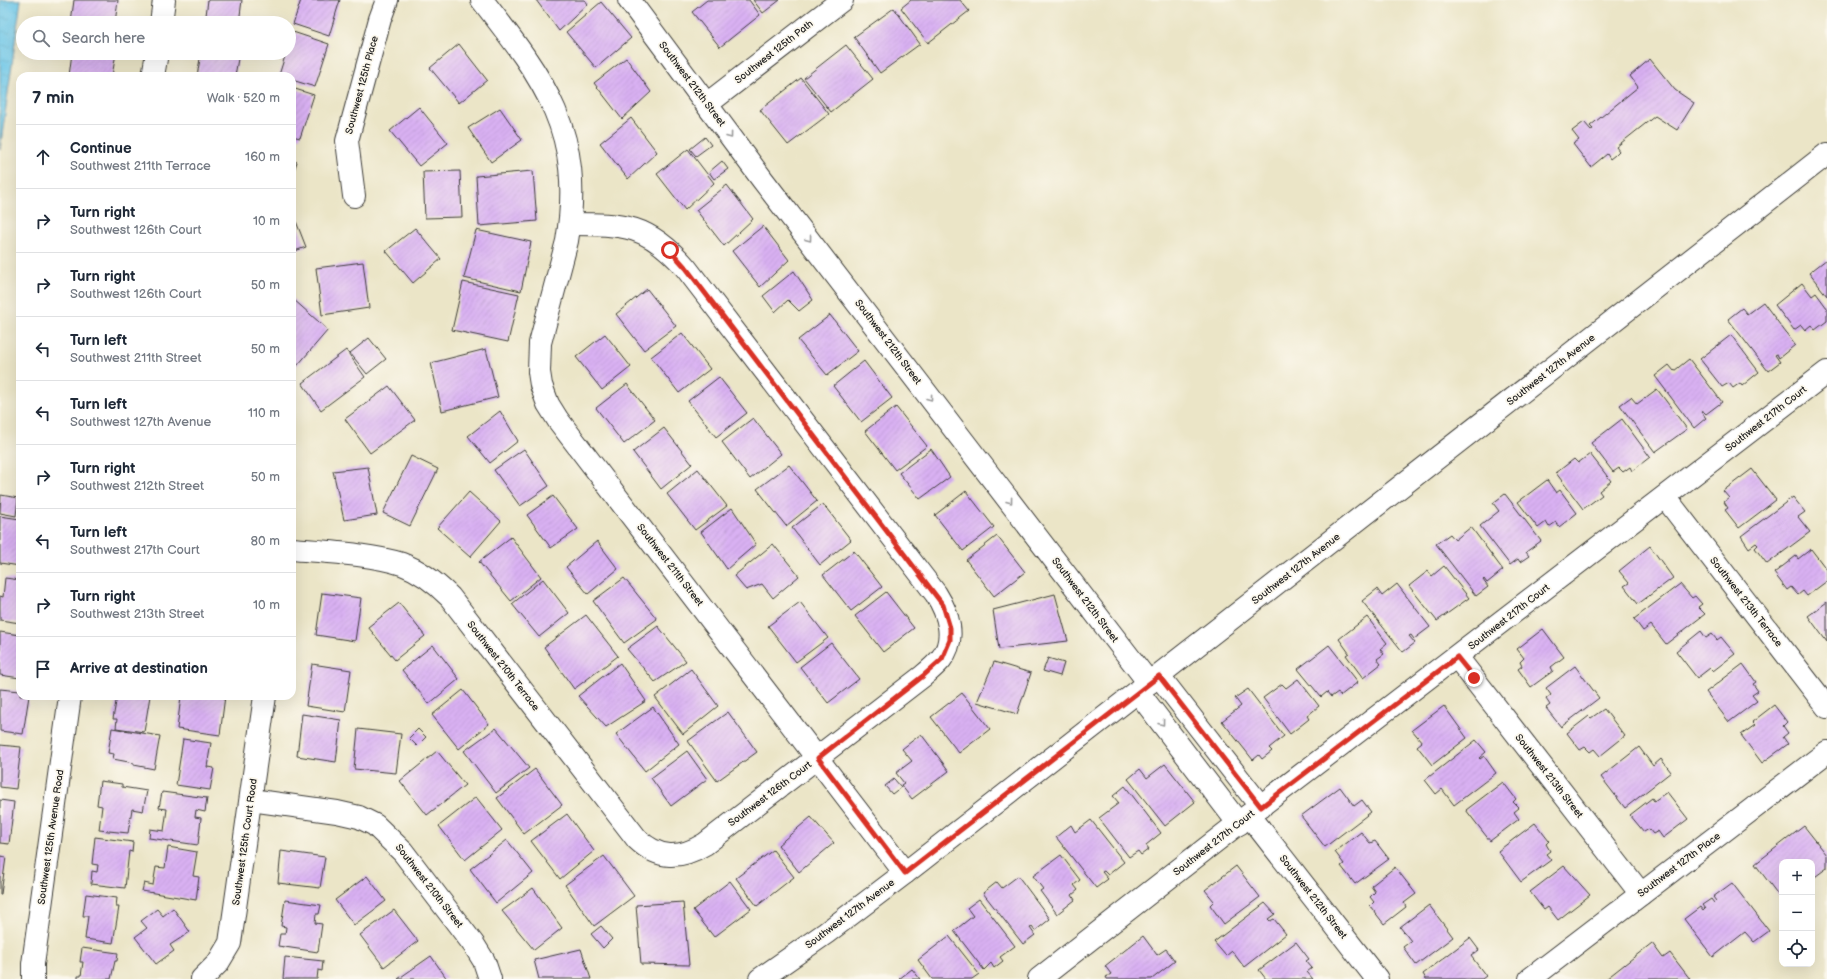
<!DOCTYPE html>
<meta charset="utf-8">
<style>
body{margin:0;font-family:"Balsamiq Sans",sans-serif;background:#f2f2f3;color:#1f2937}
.controls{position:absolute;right:12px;bottom:12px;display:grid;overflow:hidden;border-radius:8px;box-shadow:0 4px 16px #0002}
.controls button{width:36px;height:36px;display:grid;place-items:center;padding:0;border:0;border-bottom:1px solid #e0e1e3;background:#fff;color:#1f2937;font:20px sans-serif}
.stop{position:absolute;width:12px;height:12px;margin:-9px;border:3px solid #d93025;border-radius:50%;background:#fff}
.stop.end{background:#d93025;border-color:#fff;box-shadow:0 1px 4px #0008}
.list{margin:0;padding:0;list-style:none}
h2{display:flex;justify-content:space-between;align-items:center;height:52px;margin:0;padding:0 16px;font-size:17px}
h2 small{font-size:13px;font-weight:400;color:#747a83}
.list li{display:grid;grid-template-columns:26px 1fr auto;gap:12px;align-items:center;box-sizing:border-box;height:64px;padding:0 16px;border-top:1px solid #e0e1e3}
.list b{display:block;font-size:15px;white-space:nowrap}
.list p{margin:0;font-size:13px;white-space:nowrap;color:#747a83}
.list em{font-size:13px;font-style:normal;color:#747a83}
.icon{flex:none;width:22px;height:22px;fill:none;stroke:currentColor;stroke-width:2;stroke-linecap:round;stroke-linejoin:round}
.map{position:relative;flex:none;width:1827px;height:979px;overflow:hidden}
.search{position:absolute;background:#fff;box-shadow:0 4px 16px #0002;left:16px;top:16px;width:280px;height:44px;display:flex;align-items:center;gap:10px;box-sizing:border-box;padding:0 14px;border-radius:22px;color:#747a83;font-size:15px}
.panel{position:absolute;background:#fff;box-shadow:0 4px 16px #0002;left:16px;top:72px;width:280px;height:628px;border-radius:12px}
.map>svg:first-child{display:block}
.water{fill:url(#water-ripples);stroke:#427082}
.building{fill:url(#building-hatch)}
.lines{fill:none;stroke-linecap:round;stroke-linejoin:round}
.minor-casing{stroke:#3b3a36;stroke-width:24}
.minor{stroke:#fff;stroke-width:22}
.oneway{stroke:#999}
.route{stroke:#d93025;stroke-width:5}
.labels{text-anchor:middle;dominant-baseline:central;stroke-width:3.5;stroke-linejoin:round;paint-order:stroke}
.street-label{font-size:10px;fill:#1c1c1c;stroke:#fbf7ec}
</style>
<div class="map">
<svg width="1827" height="979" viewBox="0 0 1827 979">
<defs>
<pattern id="water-ripples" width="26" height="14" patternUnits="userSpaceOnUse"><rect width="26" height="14" fill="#69c5e7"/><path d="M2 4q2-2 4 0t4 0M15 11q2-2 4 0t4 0" fill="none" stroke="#5aa9c6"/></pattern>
<pattern id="building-hatch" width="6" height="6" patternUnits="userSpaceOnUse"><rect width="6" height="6" fill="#d9b1f3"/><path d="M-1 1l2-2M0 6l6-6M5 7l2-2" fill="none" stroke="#ba98d0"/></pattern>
</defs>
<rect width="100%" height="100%" fill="#fbf7ec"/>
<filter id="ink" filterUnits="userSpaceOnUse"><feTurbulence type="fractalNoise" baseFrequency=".025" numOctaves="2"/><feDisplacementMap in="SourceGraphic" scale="8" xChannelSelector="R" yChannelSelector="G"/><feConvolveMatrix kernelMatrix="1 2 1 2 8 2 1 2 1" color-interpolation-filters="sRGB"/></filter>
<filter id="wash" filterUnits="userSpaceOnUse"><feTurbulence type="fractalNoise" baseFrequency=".012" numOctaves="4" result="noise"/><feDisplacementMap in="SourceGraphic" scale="16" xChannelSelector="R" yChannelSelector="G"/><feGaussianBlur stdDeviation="0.9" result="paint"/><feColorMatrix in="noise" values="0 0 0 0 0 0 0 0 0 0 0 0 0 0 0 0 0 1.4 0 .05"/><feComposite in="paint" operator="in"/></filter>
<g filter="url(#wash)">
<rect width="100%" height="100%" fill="#ebe5c7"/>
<path class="water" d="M0,0H21L0,150Z"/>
<g id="blocks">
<g class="building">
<path d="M74,0H118L115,23H71Z"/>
<path d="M208,0H242L239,23H205Z"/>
<path d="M301,0H340L329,36L293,24Z"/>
<path d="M536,0H585L588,4L559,31Z"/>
<path d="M707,0H749L760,15L720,47L692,12Z"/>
<path d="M753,0H780L763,13Z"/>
<path d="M911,0H960L969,11L928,43L901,8Z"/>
<path d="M601,2L631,38L596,68L566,32Z"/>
<path d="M894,8L920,44L880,73L854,37Z"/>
<path d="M293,32L329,44L315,87L292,80V76L279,75L286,53H289V45Z"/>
<path d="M459,44L487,80L459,103L430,68Z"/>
<path d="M846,45L873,79L831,112L804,78Z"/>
<path d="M72,53H116L112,76H69Z"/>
<path d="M201,53H239L235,76H197Z"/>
<path d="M626,58L651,92L622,119L594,83Z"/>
<path d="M1650,59L1675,90L1694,103L1677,130L1655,116L1616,147L1619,151L1615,155L1610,159L1607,154L1591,167L1573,144L1579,140L1572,131L1584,122L1591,130L1593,129L1590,126L1638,87L1630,76Z"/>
<path d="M801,78L829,114L788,145L760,110Z"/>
<path d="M292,88L314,95L300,138L292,136Z"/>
<path d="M419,107L448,143L419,166L390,131Z"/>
<path d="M500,108L522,140L491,162L468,128Z"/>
<path d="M631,118L657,152L628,179L600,143Z"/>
<path d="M705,137L711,145L696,156L690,149Z"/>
<path d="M688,149L714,183L685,210L657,174Z"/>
<path d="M292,160L297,162L292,176Z"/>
<path d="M722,161L728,169L714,179L709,172Z"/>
<path d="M460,171L462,217L425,218L423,172Z"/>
<path d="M533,171L537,221L479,226L476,176Z"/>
<path d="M727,185L753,219L724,246L696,210Z"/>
<path d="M292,211L306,247L292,252Z"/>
<path d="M763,226L789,260L760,287L732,251Z"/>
<path d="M415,228L441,259L413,283L386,251Z"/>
<path d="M476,230L531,242L521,291L464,278Z"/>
<path d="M1827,259V296L1809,273Z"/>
<path d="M363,262L369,308L322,315L316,268Z"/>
<path d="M794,271L813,300L799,311L788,300L775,312L763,296Z"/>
<path d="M463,282L519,294L508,342L452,330Z"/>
<path d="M1802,283L1812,296L1816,293L1827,308V321L1815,330L1811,325L1805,330L1801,325L1794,330L1775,305Z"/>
<path d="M647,289L676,326L644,350L616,314Z"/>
<path d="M293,299L328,330L297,366L292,361Z"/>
<path d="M1763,302L1795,345L1779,358L1777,354L1775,355L1780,362L1768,371L1728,319L1742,308L1747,314Z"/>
<path d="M830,315L858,351L827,375L798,340Z"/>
<path d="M682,333L710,369L679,393L651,357Z"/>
<path d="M605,334L631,367L602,390L576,357Z"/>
<path d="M1731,335L1759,372L1742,386L1740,383L1733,388L1729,383L1722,387L1700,359Z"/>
<path d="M369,338L386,359L367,374L350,353Z"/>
<path d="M486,349L498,397L442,411L431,363Z"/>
<path d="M346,350L365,377L321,410L302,383Z"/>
<path d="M1689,359L1722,402L1706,414L1703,411L1701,412L1706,418L1694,428L1655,376L1669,365L1674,371Z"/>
<path d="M864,361L892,398L861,422L833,386Z"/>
<path d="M719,377L747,413L716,437L688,401Z"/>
<path d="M627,384L655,420L624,444L596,408Z"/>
<path d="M389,386L415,420L370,453L345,419Z"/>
<path d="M1657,389L1687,429L1655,452L1620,405L1631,397L1637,404Z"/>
<path d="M896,407L927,446L895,470L865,431Z"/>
<path d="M500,411L518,441L490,463L468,436Z"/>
<path d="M753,418L781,454L750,479L722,442Z"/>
<path d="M1622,419L1650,457L1632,471L1630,467L1623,472L1619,468L1613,472L1591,443Z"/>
<path d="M664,428L692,464L661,489L633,452Z"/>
<path d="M524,449L549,486L520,506L494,470Z"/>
<path d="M931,449L950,477L920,499L899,473Z"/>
<path d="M1590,454L1611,481L1599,491L1602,495L1583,509L1556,473L1574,459L1578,463Z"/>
<path d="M411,456L438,469L410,526L383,513Z"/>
<path d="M789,465L817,501L786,526L757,489Z"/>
<path d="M368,467L377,515L344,520L333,471Z"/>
<path d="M698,469L727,506L695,530L667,494Z"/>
<path d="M1752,469L1776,500L1739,528L1725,510L1728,508L1724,502L1729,498L1723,491Z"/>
<path d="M1547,480L1556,493L1560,490L1577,513L1559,527L1556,522L1549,527L1546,522L1538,528L1518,502Z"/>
<path d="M966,491L994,527L963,551L935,515Z"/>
<path d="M469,492L501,521L470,557L437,528Z"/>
<path d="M1505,494L1541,541L1526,552L1529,556L1520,562L1518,559L1510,565L1480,526L1499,511L1493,503Z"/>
<path d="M1,495L18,498L16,516L0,513Z"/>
<path d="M553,496L578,529L551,548L527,515Z"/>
<path d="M1793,497L1805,512L1798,517L1810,532L1767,564L1755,548L1758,545L1756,543L1749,548L1741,536Z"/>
<path d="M823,504L851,540L820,565L792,528Z"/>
<path d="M732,508L756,544L727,569L701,532Z"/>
<path d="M0,516L20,519V566L0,563Z"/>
<path d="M1471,527L1503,570L1487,583L1484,579L1483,580L1488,587L1476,596L1436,544L1450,534L1455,540Z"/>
<path d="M997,536L1025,572L994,596L966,560Z"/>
<path d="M511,537L541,577L511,601L479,562Z"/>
<path d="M597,541L618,569L588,594L566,567Z"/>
<path d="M773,544L799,576L773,598L762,584L746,590L734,576Z"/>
<path d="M1650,546L1673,578L1638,604L1624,586L1629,583L1619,571Z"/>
<path d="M1811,549L1827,570V581L1807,596L1803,591L1798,595L1791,587L1787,590L1774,573L1796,556L1798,559Z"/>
<path d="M854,551L882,587L851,611L823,575Z"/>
<path d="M1444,566L1469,598L1437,621L1409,586L1428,571L1432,576Z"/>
<path d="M5,578L20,580V623L0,620V596L3,597Z"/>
<path d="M624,578L657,619L624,643L593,601Z"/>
<path d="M543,579L569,613L539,637L512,604Z"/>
<path d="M1397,584L1430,627L1414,639L1411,635L1409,636L1415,643L1403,652L1362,601L1377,589L1382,596Z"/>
<path d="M1680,584L1692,598L1695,596L1702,604L1698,607L1705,614L1666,644L1651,625L1643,631L1634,619Z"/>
<path d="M886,592L914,628L883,652L855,616Z"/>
<path d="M322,593L361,598L355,641L316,635Z"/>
<path d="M1055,594L1068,641L999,649L993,610Z"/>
<path d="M800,602L828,638L796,662L768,626Z"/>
<path d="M1827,602V642L1808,616Z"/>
<path d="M399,603L425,636L395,660L368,627Z"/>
<path d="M586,615L618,656L574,689L544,647Z"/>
<path d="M1367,617L1387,643L1380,649L1384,654L1377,659L1381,664L1363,678L1346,655L1349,653L1339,639Z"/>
<path d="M658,626L686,661L655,682L627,649Z"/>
<path d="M1543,629L1564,657L1551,667L1553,671L1531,687L1518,669L1522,666L1520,662L1524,658L1517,649Z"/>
<path d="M1701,631L1706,638L1712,634L1717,640L1721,637L1735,654L1713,671L1710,668L1697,678L1676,651Z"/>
<path d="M0,632L20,635V678L0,675Z"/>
<path d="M831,643L859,679L828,703L800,667Z"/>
<path d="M433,645L459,679L429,704L402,670Z"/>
<path d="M1329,645L1358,682L1340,696L1338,692L1331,697L1327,692L1321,697L1298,669Z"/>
<path d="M1048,658L1064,663L1060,676L1043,671Z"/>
<path d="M994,662L1031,673L1017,714L977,702Z"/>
<path d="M620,663L646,701L606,727L578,696Z"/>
<path d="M312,664L351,670L345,712L306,706Z"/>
<path d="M1743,664L1756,682L1753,684L1758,691L1752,695L1757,701L1729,722L1706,692Z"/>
<path d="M1575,666L1599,698L1561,727L1546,708L1550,705L1546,699L1551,695L1546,688Z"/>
<path d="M691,669L718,706L683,734L655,697Z"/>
<path d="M1298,679L1319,706L1307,716L1309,719L1290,734L1263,698L1282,684L1286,688Z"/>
<path d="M0,689L20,691V696H29L23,734L0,731Z"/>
<path d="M1248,689L1284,736L1269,748L1272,751L1262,759L1259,755L1253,760L1222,721L1241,706L1235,698Z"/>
<path d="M463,690L489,724L459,749L432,715Z"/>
<path d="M962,693L990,729L959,753L931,717Z"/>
<path d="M117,696H150L144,732L116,728L117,719H113Z"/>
<path d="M181,696H225L220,735L177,729Z"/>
<path d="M1774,705L1787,722L1783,726L1788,733L1783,737L1788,744L1762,763L1741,735L1755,725L1752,722Z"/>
<path d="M1444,706L1467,738L1432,765L1417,746L1422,742L1412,730Z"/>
<path d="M653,707L679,744L645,771L616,734Z"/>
<path d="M1604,709L1625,736L1600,756L1594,749L1590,752L1585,747L1580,750L1567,733L1589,716L1591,718Z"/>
<path d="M728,712L757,752L717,781L688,741Z"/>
<path d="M302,714L341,720L336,762L297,756Z"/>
<path d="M112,728L160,736L154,769L134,765V763L113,759L114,754L108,753Z"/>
<path d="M496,728L529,768L496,793L464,751Z"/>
<path d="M358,729L401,734L396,773L354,769Z"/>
<path d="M418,729L426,737L417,746L409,738Z"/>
<path d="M921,734L949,771L912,799L901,785L904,783L896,773L912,761L902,749Z"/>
<path d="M183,739L211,743L207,767L214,768L210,790L176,785Z"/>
<path d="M1476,740L1486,752L1479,758L1480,759L1484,756L1496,773L1454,805L1442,789L1436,794L1425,780Z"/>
<path d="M0,745L21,747L16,789L0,787Z"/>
<path d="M1639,747L1653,766L1661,759L1671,772L1625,808L1601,777Z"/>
<path d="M437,751L465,785L427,815L400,781Z"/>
<path d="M687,751L707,779L671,806L651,778Z"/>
<path d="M1165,764L1195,802L1165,826L1128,779L1140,769L1147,778Z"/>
<path d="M535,769L562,805L524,834L497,798Z"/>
<path d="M894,779L901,787L892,794L885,786Z"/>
<path d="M100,781L122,784V787L147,791L143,811L132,809L128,833L99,830L102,806L97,805Z"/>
<path d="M1503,782L1516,799L1513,802L1519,808L1514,812L1519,819L1490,841L1466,810Z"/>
<path d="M1125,786L1161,833L1146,845L1149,849L1141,855L1138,851L1129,857L1099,818L1119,803L1113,796Z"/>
<path d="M1340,787L1354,806L1362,800L1371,812L1325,847L1301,816Z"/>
<path d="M162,792L207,798L205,812L196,810L195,817L201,818L198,845L149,838L150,829L164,831L167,809L159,808Z"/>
<path d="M1667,792L1688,819L1663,838L1658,831L1653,834L1649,829L1644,832L1630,815L1652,798L1654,801Z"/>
<path d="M476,797L502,830L465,860L439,826Z"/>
<path d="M0,800L14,802L9,844L0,843Z"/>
<path d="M567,814L594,851L560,879L531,841Z"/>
<path d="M811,817L834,843L799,872L778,845Z"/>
<path d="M1091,820L1124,862L1108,875L1104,871L1102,872L1108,879L1096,888L1056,837L1071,825L1075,832Z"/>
<path d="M1535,823L1549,841L1546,844L1550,851L1546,854L1551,860L1521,882L1498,851Z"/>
<path d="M1804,826L1827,855V868L1812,879V862H1782V894L1779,896L1755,864Z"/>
<path d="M1361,832L1370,843L1375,841L1389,859L1355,884L1341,866L1344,864L1335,852Z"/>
<path d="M95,837L133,842L132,852L129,851L125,888L91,884L92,871L97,872L98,865L92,864Z"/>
<path d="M507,840L533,873L496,903L470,869Z"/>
<path d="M168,847L197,852L193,876L199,877L196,900L142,891L144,883L153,885L156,867L165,868Z"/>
<path d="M773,850L794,877L757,906L736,878Z"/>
<path d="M281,851L325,857L320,888L278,883Z"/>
<path d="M1061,855L1080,880L1074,885L1078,890L1072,895L1075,900L1057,914L1040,891L1043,889L1033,876Z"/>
<path d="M0,856L6,857L1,894H0Z"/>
<path d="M604,856L634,896L594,926L565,885Z"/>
<path d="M1236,866L1260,897L1224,924L1210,905L1214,901L1205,890Z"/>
<path d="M1564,866L1590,895L1558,920L1548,907L1544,910L1530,892Z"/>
<path d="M1395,867L1416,894L1404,903L1406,907L1384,924L1370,906L1374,902L1370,897L1375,892L1371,886Z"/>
<path d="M367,876L386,901L354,925L335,900Z"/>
<path d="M1018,876L1050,919L1035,931L1032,927L1030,928L1035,935L1023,944L983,893L997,882L1002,888Z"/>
<path d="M730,881L751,909L714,937L693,910Z"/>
<path d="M1732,883L1769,931L1754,942L1745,932L1713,957L1684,919L1700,907L1703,911L1705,909L1702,905L1711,899L1714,903L1716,901L1713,897Z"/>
<path d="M533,888L562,928L534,950L502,911Z"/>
<path d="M86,894L117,898L116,907H119L113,943L85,939L88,916H83Z"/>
<path d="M979,899L1015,946L1000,957L1003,961L994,968L991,963L984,970L954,931L973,916L967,908Z"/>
<path d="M285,900L321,905L319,914H316L315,923L322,924L318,952L278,946L280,934H285L286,927L281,926Z"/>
<path d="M683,902L689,965L641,964L636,905Z"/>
<path d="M1265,903L1275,914L1268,919L1270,921L1274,919L1286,934L1244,967L1232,951L1226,956L1214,942Z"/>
<path d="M1429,905L1453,937L1416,965L1403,947L1411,941L1400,927Z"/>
<path d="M173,908L190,932L170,945L174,951L156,964L135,937L147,928L141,921L157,909L163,916Z"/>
<path d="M394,910L418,941L384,967L360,935Z"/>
<path d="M601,926L612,939L603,948L591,934Z"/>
<path d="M949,936L979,974L972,979H932L918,960Z"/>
<path d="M1143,936L1157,955L1166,949L1175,961L1152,979H1107L1106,977L1111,974L1105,966Z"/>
<path d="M1470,938L1479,950L1471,956L1486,976L1482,979H1426L1423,974Z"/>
<path d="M1296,942L1309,959L1306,961L1312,968L1307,972L1313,979H1266L1259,970Z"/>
<path d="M1652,943L1663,958L1670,953L1690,979H1606Z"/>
<path d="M82,948L118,953L117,961H115L111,979H78V976H81L83,962H80Z"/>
<path d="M581,949L591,979H539L534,960Z"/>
<path d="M431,956L447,979H398Z"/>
<path d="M285,957L323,961L322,971L318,970L317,979H283Z"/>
<path d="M912,969L920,979H899Z"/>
</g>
</g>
</g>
<g filter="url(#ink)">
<use href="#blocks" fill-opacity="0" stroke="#3b3a36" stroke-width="1"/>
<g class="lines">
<defs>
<g id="minor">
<path d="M482,0C545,81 585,133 567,241L540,343L539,372L541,385L548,404L558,420L905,873"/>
<path d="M629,0L762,179L1149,683"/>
<path d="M161,23L164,0"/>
<path d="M153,76L157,53"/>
<path d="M707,104L842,0"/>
<path d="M354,196L347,141L380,19L387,0"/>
<path d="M1665,497L1827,707"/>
<path d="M292,549C325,552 371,554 402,564C421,571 436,583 450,597L637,839C659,860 680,859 705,844L923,676C929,671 936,665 941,659C957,639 948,613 936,594L686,268C648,224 624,224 570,224"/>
<path d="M1457,657L1641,894"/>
<path d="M1159,676L1261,807"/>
<path d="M1138,692L1239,824"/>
<path d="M251,800L337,812L359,817L375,825L403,852L474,945L484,961L490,979"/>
<path d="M1249,815L1377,979"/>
<path d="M33,979V964L70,696"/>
<path d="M202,979L218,963L230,943L265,696"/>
<path d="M760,979L826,933L905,873L1827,154"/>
<path d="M1039,979L1249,815L1827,372"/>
<path d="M1530,979L1827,752"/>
</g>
</defs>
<use href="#minor" class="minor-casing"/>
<use href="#minor" class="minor"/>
</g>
<defs><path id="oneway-chevron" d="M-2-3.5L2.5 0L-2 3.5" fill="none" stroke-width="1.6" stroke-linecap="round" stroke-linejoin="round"/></defs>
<g class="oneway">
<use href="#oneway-chevron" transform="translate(730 136) rotate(53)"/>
<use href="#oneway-chevron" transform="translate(809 239) rotate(53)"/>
<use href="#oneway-chevron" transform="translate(930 398) rotate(53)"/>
<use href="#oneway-chevron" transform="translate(1010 501) rotate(53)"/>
<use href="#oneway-chevron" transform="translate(1162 723) rotate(53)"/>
</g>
</g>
<g class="lines" filter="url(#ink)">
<path class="route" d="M670,250L686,268L943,605L950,628V640L942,659L923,676L818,758L905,873L1159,676L1261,807L1457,657L1474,678"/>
</g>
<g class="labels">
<g class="street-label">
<text transform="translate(774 52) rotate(-38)">Southwest 125th Path</text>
<text transform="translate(692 84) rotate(53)">Southwest 212th Street</text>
<text transform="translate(362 85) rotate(-75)">Southwest 125th Place</text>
<text transform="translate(888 342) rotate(53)">Southwest 212th Street</text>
<text transform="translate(1551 370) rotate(-38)">Southwest 127th Avenue</text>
<text transform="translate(1766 419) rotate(-38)">Southwest 217th Court</text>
<text transform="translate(670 565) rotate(52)">Southwest 211th Street</text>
<text transform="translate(1296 569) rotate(-38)">Southwest 127th Avenue</text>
<text transform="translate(1085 600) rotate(53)">Southwest 212th Street</text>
<text transform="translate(1746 602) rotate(52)">Southwest 213th Terrace</text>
<text transform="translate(1509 617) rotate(-38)">Southwest 217th Court</text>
<text transform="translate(503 666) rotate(52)">Southwest 210th Terrace</text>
<text transform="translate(1549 776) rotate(52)">Southwest 213th Street</text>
<text transform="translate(770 794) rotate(-37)">Southwest 126th Court</text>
<text transform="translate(51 837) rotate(-82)">Southwest 125th Avenue Road</text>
<text transform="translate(245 842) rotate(-82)">Southwest 125th Court Road</text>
<text transform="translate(1214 843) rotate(-38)">Southwest 217th Court</text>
<text transform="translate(1679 865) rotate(-37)">Southwest 127th Place</text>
<text transform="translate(429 886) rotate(52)">Southwest 210th Street</text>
<text transform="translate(1313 897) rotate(52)">Southwest 212th Street</text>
<text transform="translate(850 914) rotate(-37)">Southwest 127th Avenue</text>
</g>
</g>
</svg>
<div class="controls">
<button>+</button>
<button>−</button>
<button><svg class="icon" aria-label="locate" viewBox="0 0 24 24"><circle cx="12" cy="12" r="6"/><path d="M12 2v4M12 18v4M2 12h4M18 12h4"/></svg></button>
</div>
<div class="stop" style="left:670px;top:250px"></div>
<div class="stop end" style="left:1474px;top:678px"></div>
<div class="search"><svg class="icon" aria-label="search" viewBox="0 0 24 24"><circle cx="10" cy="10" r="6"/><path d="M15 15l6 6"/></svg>Search here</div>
<section class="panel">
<h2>7 min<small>Walk · 520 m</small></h2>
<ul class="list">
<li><svg class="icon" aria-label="ahead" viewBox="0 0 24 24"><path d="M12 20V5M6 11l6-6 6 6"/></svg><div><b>Continue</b><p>Southwest 211th Terrace</p></div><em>160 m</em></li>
<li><svg class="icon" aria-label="right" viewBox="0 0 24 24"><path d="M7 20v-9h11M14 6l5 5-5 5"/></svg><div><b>Turn right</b><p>Southwest 126th Court</p></div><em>10 m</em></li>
<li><svg class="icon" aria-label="right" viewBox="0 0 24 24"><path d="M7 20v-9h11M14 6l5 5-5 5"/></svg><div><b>Turn right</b><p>Southwest 126th Court</p></div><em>50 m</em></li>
<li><svg class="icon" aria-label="left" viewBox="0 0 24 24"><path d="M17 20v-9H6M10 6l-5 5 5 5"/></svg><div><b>Turn left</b><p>Southwest 211th Street</p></div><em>50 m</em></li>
<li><svg class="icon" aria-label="left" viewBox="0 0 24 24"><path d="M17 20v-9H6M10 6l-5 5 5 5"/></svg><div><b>Turn left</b><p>Southwest 127th Avenue</p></div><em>110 m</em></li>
<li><svg class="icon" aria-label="right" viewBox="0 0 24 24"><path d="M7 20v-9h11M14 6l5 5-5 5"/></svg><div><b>Turn right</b><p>Southwest 212th Street</p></div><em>50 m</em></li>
<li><svg class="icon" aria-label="left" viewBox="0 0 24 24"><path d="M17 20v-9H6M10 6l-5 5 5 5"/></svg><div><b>Turn left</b><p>Southwest 217th Court</p></div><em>80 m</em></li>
<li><svg class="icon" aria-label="right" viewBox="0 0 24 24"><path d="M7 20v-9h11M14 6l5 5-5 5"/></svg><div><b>Turn right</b><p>Southwest 213th Street</p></div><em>10 m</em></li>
<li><svg class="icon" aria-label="arrive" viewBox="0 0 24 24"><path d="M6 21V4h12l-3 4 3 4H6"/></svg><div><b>Arrive at destination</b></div></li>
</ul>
</section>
</div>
